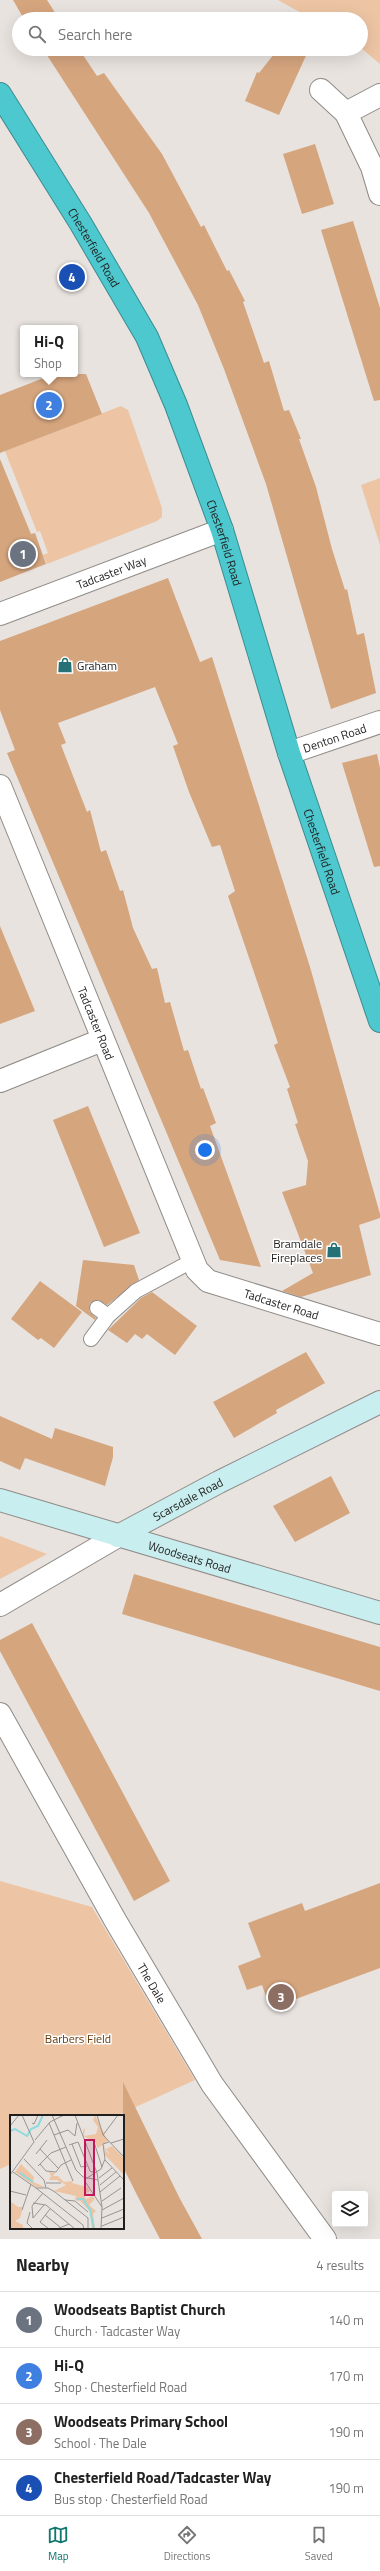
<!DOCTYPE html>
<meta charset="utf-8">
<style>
body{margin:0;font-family:"Titillium Web",sans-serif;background:#f2f2f2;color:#222}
.controls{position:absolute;right:12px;bottom:12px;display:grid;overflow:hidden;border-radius:4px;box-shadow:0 4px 16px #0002}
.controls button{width:36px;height:36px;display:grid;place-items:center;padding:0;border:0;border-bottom:1px solid #e0e0e0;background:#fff;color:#222;font:20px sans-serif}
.you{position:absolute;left:205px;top:1150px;width:14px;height:14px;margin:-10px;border:3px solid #fff;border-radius:50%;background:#1a73e8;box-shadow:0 0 0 6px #1a73e833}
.badge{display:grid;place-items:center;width:26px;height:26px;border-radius:50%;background:#0f766e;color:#fff;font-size:13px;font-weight:700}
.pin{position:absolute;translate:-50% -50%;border:2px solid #fff;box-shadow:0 1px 4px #0006}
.popup{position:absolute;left:20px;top:325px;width:58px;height:52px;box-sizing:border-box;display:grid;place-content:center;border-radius:4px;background:#fff;filter:drop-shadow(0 1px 3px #0005);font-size:13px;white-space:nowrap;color:#767676}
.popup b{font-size:15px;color:#222}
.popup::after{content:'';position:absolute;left:50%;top:100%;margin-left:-8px;border:8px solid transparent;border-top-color:#fff}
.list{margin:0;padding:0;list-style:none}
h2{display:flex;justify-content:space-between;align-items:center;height:52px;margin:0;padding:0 16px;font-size:17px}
h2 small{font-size:13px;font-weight:400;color:#767676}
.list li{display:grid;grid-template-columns:26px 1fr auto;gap:12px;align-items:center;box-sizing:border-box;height:56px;padding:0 16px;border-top:1px solid #e0e0e0}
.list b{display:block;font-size:15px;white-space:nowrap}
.list p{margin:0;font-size:13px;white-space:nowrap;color:#767676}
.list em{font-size:13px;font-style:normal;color:#767676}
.icon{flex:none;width:22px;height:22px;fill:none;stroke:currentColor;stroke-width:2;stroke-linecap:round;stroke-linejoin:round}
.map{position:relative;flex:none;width:380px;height:2239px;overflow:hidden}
.search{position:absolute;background:#fff;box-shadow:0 4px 16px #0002;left:12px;right:12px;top:12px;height:44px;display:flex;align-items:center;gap:10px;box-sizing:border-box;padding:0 14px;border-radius:22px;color:#767676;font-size:15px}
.sheet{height:276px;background:#fff}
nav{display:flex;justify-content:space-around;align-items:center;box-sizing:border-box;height:56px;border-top:1px solid #e0e0e0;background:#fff;font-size:11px;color:#767676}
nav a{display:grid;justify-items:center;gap:2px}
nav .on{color:#0f766e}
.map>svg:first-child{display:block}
.green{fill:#edc5a4}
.building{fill:#d5a57e}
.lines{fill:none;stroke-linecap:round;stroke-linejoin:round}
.lane-casing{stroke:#8f8b87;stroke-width:16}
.street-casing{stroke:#8f8b87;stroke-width:24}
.secondary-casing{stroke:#8f8b87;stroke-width:24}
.highway-casing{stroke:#3d8c90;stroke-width:24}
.lane{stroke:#fff;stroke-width:14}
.street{stroke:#fff;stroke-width:22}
.secondary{stroke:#c9eef0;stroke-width:22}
.highway{stroke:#4cc8ce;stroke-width:22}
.labels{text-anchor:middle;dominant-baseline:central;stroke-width:3;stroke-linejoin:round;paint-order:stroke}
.street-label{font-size:12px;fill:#201e1d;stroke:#fff}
.poi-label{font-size:12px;fill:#201e1d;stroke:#fff;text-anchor:start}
.park-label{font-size:12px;fill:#66390a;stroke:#fff}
.inset-river{fill:none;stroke:#8ddbdf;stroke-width:2}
.inset-road{fill:none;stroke:#989491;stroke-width:1}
.view{fill:#c2185b;fill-opacity:0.15;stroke:#c2185b;stroke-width:2}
.inset-edge{fill:none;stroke:#201e1d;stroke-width:2}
</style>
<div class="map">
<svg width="380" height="2239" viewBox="0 0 380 2239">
<rect width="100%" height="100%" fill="#e8e3df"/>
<g class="green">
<path d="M278,0H380V64L361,48V19H312Z"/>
<path d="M121,406L128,410L162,508V517L157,521L47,564L43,555L48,553L40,531L37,532L5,451Z"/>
<path d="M380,478V545L361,485Z"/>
<path d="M0,1536L47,1554L0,1579Z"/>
<path d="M0,1881L92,1907L195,2080L116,2116H11V2164L0,2169Z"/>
</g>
<g class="building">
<path d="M13,0H47L59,19H24Z"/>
<path d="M43,49H79L97,76L104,73L162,154L201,227L204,225L227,271L229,270L245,301L243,302L264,363L269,361L284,411L289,410L301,439H299L316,487L332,549L345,590L347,589L357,635L364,633L376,693L331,709L266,484L224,369L198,305L149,213Z"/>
<path d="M278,49H309L279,115L245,101L257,72L259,73Z"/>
<path d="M315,144L334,204L302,214L283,154Z"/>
<path d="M353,221L380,308V400L374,401L321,230Z"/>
<path d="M54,374H86L102,414L0,453V395Z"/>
<path d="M0,459L31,534L35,533L46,564L0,582Z"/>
<path d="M168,578L200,662L212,657L310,967L380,1214V1218L359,1225L371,1275L301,1297L282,1291L313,1273L282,1192L306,1185L308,1161L295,1124L298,1123L287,1089L290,1087L274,1045L278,1043L228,896L235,891L220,845L212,847L189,792L173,746L178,744L155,687L58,723L66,743L61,745L87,812L90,810L101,852L106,850L120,891L123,890L133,928L152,969L157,968L165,1003L170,1002L184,1051L188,1050L201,1089L203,1088L216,1123L210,1126L261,1267L220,1260L7,753L15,750L0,710V641Z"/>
<path d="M377,754L380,768V866L374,867L342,763Z"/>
<path d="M0,926L35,1011L0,1024Z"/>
<path d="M88,1106L140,1233L104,1247L53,1120Z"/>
<path d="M83,1260L134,1265L139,1280L107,1305L98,1300L90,1303L89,1311L96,1318L95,1320L76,1306Z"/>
<path d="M40,1281L82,1312L54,1348L41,1338L38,1340L11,1319Z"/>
<path d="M152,1292L197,1326L175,1355L147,1334L142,1339L135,1334L127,1343L108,1330L141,1298Z"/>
<path d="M306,1352L325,1383L276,1410L277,1413L234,1438L213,1402Z"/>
<path d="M0,1416L52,1439L55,1428L113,1447V1457L105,1486L25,1458L20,1470L0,1461Z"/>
<path d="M331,1476L350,1513L295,1542L273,1506Z"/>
<path d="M134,1574L380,1647V1691L122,1614Z"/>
<path d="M32,1623L170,1881L134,1901L0,1651V1640Z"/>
<path d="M380,1883V1968L285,2003L282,1997L268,2002L262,1985L247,1990L238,1966L261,1957L248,1923L302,1903L305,1911Z"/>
<path d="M123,2082L179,2197L202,2239H160L137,2195L123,2167Z"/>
</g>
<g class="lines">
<defs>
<g id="lane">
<path d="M97,1308L108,1316"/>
<path d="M91,1339L108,1316L136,1291L194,1260"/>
</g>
<g id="street">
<path d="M321,90L346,113"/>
<path d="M380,95L346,113L372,167L380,194"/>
<path id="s1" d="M0,614L222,530"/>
<path id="s2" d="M289,753L380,722"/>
<path id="s3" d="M0,786L197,1270L208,1281L380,1334"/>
<path d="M0,1081L102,1040"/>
<path d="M0,1605L118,1536"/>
<path id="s4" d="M0,1714L115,1920L212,2084L325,2239"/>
</g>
<g id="secondary">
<path id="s5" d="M0,1500L380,1613"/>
<path id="s6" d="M118,1536L219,1482L380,1402"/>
</g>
<g id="highway">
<path id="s7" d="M0,94L81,224L147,337L176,405L222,530L289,753L380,1021"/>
</g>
</defs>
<use href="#lane" class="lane-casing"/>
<use href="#street" class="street-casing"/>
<use href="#secondary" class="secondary-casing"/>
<use href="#highway" class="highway-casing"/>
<use href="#lane" class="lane"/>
<use href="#street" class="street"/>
<use href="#secondary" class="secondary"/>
<use href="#highway" class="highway"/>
</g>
<defs>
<symbol id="shop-bare" viewBox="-9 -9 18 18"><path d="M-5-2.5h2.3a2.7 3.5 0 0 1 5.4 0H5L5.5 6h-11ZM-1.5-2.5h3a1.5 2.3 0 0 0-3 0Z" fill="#267175" stroke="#fff" stroke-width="2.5" paint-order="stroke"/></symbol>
</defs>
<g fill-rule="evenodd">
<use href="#shop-bare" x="54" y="654" width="22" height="22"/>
<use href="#shop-bare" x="323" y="1239" width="22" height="22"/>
</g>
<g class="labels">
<g class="street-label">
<text stroke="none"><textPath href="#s7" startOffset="180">Chesterfield Road</textPath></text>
<text stroke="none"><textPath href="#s7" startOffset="504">Chesterfield Road</textPath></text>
<text stroke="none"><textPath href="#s1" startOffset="119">Tadcaster Way</textPath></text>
<text stroke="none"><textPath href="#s2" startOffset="48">Denton Road</textPath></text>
<text stroke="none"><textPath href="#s7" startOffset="828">Chesterfield Road</textPath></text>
<text stroke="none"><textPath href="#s3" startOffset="256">Tadcaster Road</textPath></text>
<text stroke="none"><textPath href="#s3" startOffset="615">Tadcaster Road</textPath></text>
<text stroke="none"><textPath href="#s6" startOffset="79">Scarsdale Road</textPath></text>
<text stroke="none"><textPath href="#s5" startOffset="198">Woodseats Road</textPath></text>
<text stroke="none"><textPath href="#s4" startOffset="309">The Dale</textPath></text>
</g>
<g class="poi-label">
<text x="77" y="665">Graham</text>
<text x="322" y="1243" text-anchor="end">Bramdale<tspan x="322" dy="14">Fireplaces</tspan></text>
</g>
<g class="park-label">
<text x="78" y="2038">Barbers Field</text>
</g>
</g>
<g transform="translate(10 2115)">
<rect width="114" height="114" fill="#e8e3df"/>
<path d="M85,0L98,26L88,33L85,27L73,21V15L75,13L74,21L86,19L88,12L83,5ZM94,29L96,36L100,40L96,34L102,31L114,43V60L95,40ZM11,49L24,62L23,67L35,72H26L5,57ZM39,57L45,58L43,61H48L54,67L63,66L62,68L77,72L80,76L74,79L76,84L82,81L85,84L79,90L86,96L83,99L85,114H82L80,96L70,86L65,85L66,81L44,76L56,70L47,65H39L41,61ZM0,86L8,92H13L10,103L5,106L13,110V114H0Z" fill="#edc5a4"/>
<path class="inset-river" d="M0,16L5,14L17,21L21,14L28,11L33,0M10,58L23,67M67,84H73L80,95L84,114"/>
<path class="inset-road" d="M42,0L66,55L73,62L88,65M65,0L87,58L92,92L91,114M87,0L93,20L114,42M22,8L24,9L28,0M39,8L63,66M0,11L9,0M44,20L58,15L65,21L67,8M93,20L108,0M25,25L40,7L54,0M84,27L92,52M101,28L114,24M62,29L71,52L77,51M59,30L68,27L80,56L85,58M30,34L48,53M26,39L37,25M14,44L34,65L36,73M95,45L113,64M30,49L36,56L46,57L51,50L61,45M28,51L41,38L56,32M3,57L26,73L73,110L74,114M0,60L24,27L12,0M89,63L102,53M74,65L91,54L95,44L93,29L99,27M74,65L92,92M36,68H51M90,70L106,57M26,73H38L45,77L78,103V114M0,76L16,80M90,77L110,61M33,78L22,91L23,103L34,90M55,85L65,86L78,97M92,86L111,73M23,88L36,90L65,114M12,95L21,69M92,95L114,83M20,97L17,108L23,114M35,100L50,112M92,103L114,94M92,111L114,102M39,114L30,107L40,94M47,114L59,109"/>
<path class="view" d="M75,25H84V80H75Z"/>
<rect width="114" height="114" class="inset-edge"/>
</g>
</svg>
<div class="controls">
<button><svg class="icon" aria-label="layers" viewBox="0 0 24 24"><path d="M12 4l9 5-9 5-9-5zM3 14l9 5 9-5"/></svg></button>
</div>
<div class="you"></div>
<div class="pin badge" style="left:23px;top:554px;background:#6b7280">1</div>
<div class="pin badge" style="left:49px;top:405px;background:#3f7fe0">2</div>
<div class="popup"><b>Hi-Q</b>Shop</div>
<div class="pin badge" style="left:281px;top:1997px;background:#8d6e63">3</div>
<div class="pin badge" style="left:72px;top:277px;background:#1a4fb4">4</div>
<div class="search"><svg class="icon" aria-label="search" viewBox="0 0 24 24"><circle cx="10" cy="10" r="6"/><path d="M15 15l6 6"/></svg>Search here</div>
</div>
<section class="sheet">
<h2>Nearby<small>4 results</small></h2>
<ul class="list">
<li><span class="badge" style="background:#6b7280">1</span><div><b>Woodseats Baptist Church</b><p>Church · Tadcaster Way</p></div><em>140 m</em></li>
<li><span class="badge" style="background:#3f7fe0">2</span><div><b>Hi-Q</b><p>Shop · Chesterfield Road</p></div><em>170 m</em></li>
<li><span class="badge" style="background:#8d6e63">3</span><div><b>Woodseats Primary School</b><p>School · The Dale</p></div><em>190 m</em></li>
<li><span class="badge" style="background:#1a4fb4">4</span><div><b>Chesterfield Road/Tadcaster Way</b><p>Bus stop · Chesterfield Road</p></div><em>190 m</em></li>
</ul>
</section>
<nav>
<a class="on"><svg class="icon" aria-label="map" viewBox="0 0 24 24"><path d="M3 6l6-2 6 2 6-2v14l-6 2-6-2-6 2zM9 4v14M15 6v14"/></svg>Map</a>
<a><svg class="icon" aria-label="directions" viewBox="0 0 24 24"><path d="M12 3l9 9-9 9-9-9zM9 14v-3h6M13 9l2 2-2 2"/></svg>Directions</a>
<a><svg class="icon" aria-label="saved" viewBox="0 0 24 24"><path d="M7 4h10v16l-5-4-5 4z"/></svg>Saved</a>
</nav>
